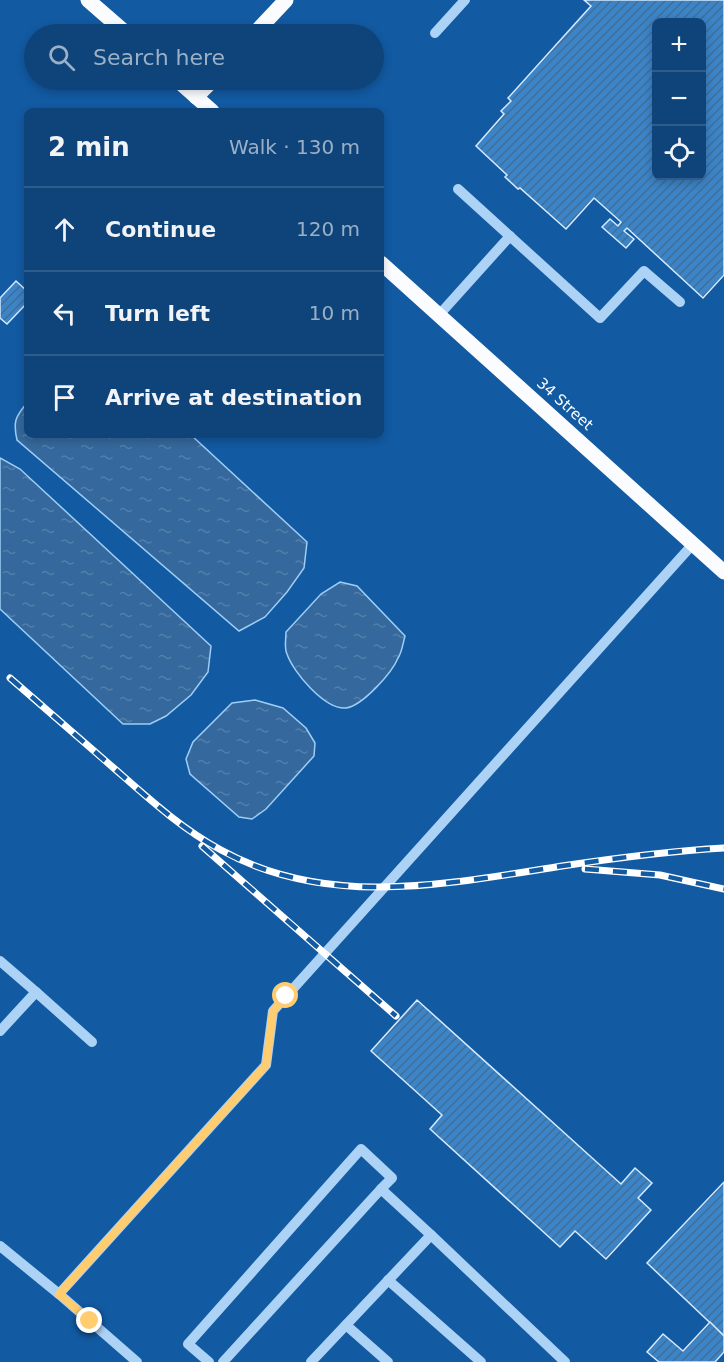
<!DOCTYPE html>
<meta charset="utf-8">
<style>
body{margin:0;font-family:"DejaVu Sans",sans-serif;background:#174b7f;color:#f1f3f6}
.controls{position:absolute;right:18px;top:18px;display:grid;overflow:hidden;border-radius:9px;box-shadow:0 3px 9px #0003}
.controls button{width:54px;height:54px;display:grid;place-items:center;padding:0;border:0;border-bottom:2px solid #2e5c8b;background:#0e447a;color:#f1f3f6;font:30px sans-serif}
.stop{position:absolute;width:18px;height:18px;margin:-14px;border:4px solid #ffcc70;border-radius:50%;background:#fff}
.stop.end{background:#ffcc70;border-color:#fff;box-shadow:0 2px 6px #0008}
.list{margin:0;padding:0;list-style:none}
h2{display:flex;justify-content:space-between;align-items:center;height:78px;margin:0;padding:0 24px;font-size:26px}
h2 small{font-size:20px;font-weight:400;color:#9bb0c7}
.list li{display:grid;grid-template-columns:39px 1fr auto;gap:18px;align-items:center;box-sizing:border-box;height:84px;padding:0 24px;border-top:2px solid #2e5c8b}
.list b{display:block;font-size:22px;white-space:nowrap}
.list em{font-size:20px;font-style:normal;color:#9bb0c7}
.icon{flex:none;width:33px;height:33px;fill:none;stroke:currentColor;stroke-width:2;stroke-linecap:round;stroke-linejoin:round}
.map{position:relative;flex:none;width:724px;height:1362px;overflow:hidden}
.search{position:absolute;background:#0e447a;box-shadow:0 3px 9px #0003;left:24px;top:24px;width:360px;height:66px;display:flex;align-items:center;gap:15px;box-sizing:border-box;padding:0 21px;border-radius:33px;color:#9bb0c7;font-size:22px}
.panel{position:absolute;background:#0e447a;box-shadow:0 3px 9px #0003;left:24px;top:108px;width:360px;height:330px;border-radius:9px}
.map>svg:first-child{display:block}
.water{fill:url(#water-ripples);stroke:#9ecef8;stroke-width:1.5}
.building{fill:url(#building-hatch);stroke:#d5eafe;stroke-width:1.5;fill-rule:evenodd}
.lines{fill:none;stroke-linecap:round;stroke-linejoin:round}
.minor{stroke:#acd2f5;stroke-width:10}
.major{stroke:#fafcff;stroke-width:15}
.rail-casing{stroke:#fff;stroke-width:7}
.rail{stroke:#125aa2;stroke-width:4.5;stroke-dasharray:14;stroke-linecap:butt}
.route{stroke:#ffcc70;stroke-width:8}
.labels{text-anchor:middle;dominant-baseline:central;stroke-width:4.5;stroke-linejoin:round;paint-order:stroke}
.street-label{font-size:15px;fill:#fff;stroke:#125aa2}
</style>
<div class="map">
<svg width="724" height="1362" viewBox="0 0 724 1362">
<defs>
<pattern id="water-ripples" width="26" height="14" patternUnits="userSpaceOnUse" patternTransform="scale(1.5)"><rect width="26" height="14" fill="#35689c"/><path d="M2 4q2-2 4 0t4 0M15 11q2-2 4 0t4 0" fill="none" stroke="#537fab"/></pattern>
<pattern id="building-hatch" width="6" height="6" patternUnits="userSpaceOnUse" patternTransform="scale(1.5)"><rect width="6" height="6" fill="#3b84c8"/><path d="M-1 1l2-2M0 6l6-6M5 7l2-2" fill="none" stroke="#426e96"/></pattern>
</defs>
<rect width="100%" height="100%" fill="#125aa2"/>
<g class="water">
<path d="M27,403V435H191L307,542L304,568L287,592L265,617L239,631L17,440C13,422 15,417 27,403Z"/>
<path d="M0,458L20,469L211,646L208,672L191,695L166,716L150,724H123L0,609Z"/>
<path d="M340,582L357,586L405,636C403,643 402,652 398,658C392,673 362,706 346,708C325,710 293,672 287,654C284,648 286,639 286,632L321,594Z"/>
<path d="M255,700L283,708L306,728L315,743L314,756L266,809L252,819L239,817L190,774L186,759L193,742L232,703Z"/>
</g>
<g class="building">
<path d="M584,0H724V275L703,298L627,228L624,231L634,239L626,248L602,227L610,219L618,226L621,222L594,198L566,229L520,188L518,189L505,177L507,175L476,146L504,114L501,111L511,101L508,98L591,6ZM656,22H702V176H656Z"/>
<path d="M16,281L27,291V303L7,324L0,318V298Z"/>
<path d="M417,1000L621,1184L635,1168L652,1183L638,1198L651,1210L606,1259L575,1231L560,1247L430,1129L442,1115L371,1051Z"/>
<path d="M724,1182V1336L647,1263Z"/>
<path d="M710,1322L724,1336V1352L715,1362H659L647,1352L663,1334L683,1351Z"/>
</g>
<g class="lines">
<g class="minor">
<path d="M435,33L465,0"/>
<path d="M458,189L600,318L644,271L680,302"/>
<path d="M439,315L510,236"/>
<path d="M0,961L36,992"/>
<path d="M0,1031L36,992L92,1042"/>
<path d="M0,1246L59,1294L266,1065L273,1011L693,544"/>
<path d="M388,1280L481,1362"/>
<path d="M59,1294L137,1362"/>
<path d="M346,1325L388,1362"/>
<path d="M209,1362L188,1344L361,1149L392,1178L381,1189"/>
<path d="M223,1362L381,1189L431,1235"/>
<path d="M311,1362L431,1235L565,1362"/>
</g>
<g class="major">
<path d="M88,0L127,34"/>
<path d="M254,34L286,0"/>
<path d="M177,80L212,111"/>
<path d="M196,97L213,80"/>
<path d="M381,263L724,572"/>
</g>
<defs>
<g id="rail">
<path d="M10,678C46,709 81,740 116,770C149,799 182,829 221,850C328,909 447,884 562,866C616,858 670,851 724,848"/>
<path d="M202,846L396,1016"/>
<path d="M585,869L660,875L724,889"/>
</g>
</defs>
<use href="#rail" class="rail-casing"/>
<use href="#rail" class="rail"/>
</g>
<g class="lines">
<path class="route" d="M90,1321L59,1294L266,1065L273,1011L286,996"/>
</g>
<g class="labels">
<g class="street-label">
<text transform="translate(565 404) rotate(42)">34 Street</text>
</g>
</g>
</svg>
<div class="controls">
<button>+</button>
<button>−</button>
<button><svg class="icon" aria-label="locate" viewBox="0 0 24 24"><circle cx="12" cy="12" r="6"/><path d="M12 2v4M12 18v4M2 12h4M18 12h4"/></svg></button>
</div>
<div class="stop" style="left:286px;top:996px"></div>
<div class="stop end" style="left:90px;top:1321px"></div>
<div class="search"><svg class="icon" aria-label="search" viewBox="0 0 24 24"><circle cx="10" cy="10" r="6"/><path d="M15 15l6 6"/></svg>Search here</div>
<section class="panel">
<h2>2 min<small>Walk · 130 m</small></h2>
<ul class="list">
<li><svg class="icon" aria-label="ahead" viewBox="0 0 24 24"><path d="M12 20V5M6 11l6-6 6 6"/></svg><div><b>Continue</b></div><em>120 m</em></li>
<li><svg class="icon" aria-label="left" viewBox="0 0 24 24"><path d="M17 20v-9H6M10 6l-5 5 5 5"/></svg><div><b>Turn left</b></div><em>10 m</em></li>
<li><svg class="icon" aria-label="arrive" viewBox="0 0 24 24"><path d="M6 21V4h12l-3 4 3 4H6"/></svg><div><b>Arrive at destination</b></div></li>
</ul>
</section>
</div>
